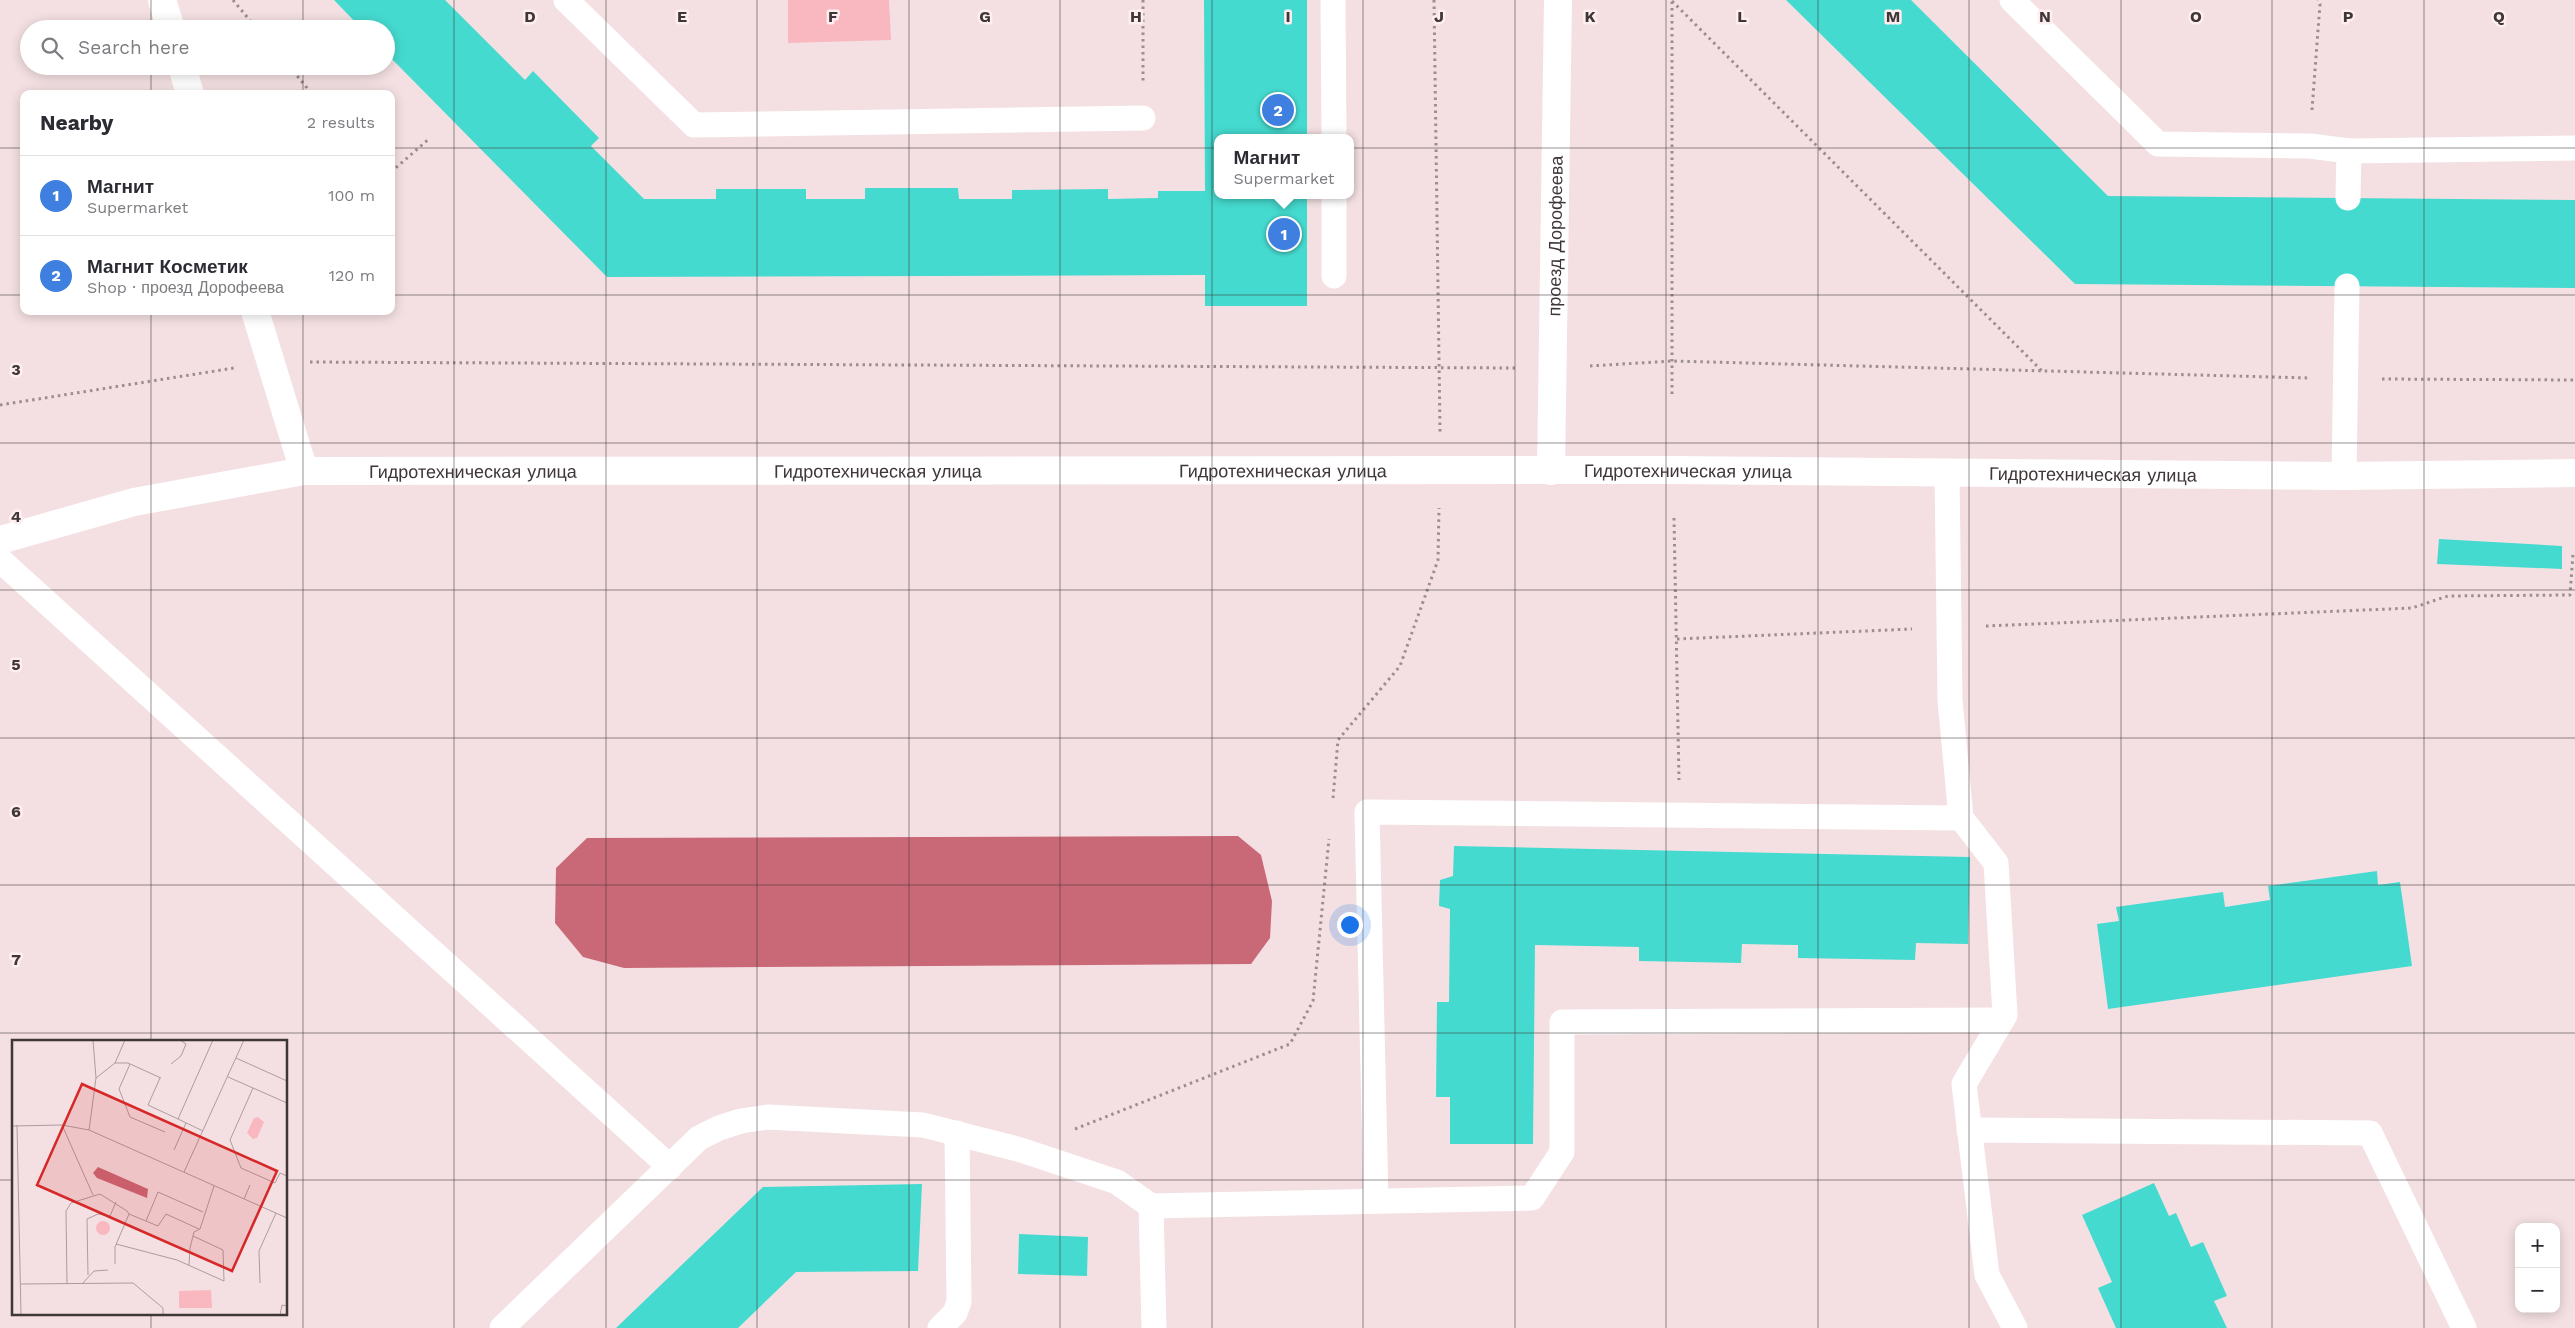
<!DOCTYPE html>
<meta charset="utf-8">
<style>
body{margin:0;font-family:"Work Sans",sans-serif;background:#f7f7f7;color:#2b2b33}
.controls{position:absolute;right:15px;bottom:15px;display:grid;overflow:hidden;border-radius:10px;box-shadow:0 2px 12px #0003}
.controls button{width:45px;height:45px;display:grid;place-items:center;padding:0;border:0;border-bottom:1px solid #e1e1e2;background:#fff;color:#2b2b33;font:25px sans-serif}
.you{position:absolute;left:1349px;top:924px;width:18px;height:18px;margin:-12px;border:4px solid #fff;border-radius:50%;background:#1a73e8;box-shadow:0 0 0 8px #1a73e833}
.badge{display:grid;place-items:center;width:32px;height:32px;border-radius:50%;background:#d93025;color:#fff;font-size:16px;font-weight:700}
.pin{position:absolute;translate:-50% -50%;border:2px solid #fff;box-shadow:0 1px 5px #0006}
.popup{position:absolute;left:1214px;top:134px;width:140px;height:65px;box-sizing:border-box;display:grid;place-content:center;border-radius:10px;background:#fff;filter:drop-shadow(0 1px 4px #0005);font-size:16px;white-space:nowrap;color:#7c7c81}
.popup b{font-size:19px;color:#2b2b33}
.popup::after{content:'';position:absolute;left:50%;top:100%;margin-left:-10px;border:10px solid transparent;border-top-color:#fff}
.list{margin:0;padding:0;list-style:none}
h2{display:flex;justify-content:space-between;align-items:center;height:65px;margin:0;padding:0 20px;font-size:21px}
h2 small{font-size:16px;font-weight:400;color:#7c7c81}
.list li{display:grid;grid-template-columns:32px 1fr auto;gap:15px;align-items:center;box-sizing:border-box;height:80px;padding:0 20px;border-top:1px solid #e1e1e2}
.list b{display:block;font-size:19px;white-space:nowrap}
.list p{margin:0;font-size:16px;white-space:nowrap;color:#7c7c81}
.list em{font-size:16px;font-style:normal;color:#7c7c81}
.icon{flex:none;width:28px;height:28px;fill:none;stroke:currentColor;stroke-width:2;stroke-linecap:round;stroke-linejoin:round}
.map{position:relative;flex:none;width:2575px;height:1328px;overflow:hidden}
.search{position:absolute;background:#fff;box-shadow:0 2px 12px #0003;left:20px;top:20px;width:375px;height:55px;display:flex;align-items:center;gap:12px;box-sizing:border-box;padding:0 18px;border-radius:28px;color:#7c7c81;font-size:19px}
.panel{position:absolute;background:#fff;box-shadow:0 2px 12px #0003;left:20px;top:90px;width:375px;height:225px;border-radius:10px}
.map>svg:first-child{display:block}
.green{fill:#f9b7bf}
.water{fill:#c96877}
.building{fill:#45dacf}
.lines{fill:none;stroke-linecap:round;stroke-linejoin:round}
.path{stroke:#9c8d8f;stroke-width:3;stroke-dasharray:2.5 4;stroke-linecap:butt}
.service{stroke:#fff;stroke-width:25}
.minor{stroke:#fff;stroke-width:28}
.tertiary{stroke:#fff;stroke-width:28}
.secondary{stroke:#fff;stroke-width:28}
.grid{fill:none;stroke:#3f3637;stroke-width:1;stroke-opacity:0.55}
.labels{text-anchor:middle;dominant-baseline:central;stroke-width:5;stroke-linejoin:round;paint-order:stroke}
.street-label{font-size:18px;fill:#3f3637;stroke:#ffeef0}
.inset-road{fill:none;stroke:#ac9c9e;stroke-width:1}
.view{fill:#d62828;fill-opacity:0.15;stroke:#d62828;stroke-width:2.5}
.inset-edge{fill:none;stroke:#3f3637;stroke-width:2.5}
.grid-label{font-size:16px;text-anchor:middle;font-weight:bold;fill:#3f3637;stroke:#ffeef0;stroke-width:5;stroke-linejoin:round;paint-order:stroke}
</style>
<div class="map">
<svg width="2575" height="1328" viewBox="0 0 2575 1328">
<rect width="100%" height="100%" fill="#f4e0e2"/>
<path class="green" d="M788,0H889L891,40L788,43Z"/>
<path class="water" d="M1238,836L1261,855L1272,901L1270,938L1251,964L624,968L583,957L555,923L556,868L587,838Z"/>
<g class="building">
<path d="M334,0H445L525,80L533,71L599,138L591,146L644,199H716V189H806V199H865V188H958L959,199H1012V190L1108,189V199L1158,198V191H1205L1204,0H1307V138H1218V195H1307V306H1205V275L607,277L386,53V29H362Z"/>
<path d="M1786,0H1911L2108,196L2575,200V288L2075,284Z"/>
<path d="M2439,539L2562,546V569L2437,564Z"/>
<path d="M1454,846L1970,857L1968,944L1916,943L1915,960L1798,958V945L1742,944L1741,963L1639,961V947L1535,945L1533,1144H1450V1097H1436L1437,1002H1449L1450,909L1439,906L1440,880L1453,876Z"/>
<path d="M2377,871L2378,885L2400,882L2412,966L2108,1009L2097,924L2119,921L2116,907L2223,892L2225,907L2270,900L2268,886Z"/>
<path d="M2154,1183L2169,1216L2176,1213L2191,1247L2203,1242L2227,1296L2214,1301L2227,1328H2116L2098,1288L2112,1282L2082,1215Z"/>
<path d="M922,1184L918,1271L796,1272L738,1328H616L763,1187Z"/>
<path d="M1019,1234L1088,1237L1087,1276L1018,1274Z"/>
</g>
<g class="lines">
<g class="path">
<path d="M233,0L257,29"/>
<path d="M1143,0V82"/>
<path d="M1434,0L1440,432"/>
<path d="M1672,1L2043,372"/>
<path d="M289,66L312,94"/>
<path d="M2312,110L2320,4L2318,0"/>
<path d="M391,172L430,138"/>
<path d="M310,362L1516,368"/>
<path d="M1590,366L1672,361L2310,378"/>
<path d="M2382,379L2575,380"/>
<path d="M1672,394V2"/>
<path d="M0,405L234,368"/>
<path d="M1674,518L1679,780"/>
<path d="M1986,626L2412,608L2448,596L2570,595L2573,554L2575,555"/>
<path d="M1677,639L1912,629"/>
<path d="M1333,798L1338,740L1400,666L1438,560L1439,508"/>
<path d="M1075,1129L1290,1044L1313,1001L1329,839"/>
</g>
<g class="service">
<path d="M566,0L694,125L1143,118"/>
<path d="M1333,0L1334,138"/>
<path d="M2012,0L2158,144L2310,146L2349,151L2575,148"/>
<path d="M1334,195V276"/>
<path d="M2348,198L2349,151"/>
<path d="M1947,474L1950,700L1961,818L1996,863L2005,1015L1964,1084L1987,1275L2015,1328"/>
<path d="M2344,476L2347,286"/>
<path d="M0,560L670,1167"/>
<path d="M1969,1130L2370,1133L2464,1328"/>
<path d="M1376,1200L1367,812L1961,818"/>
<path d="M1151,1206L1532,1198L1562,1152V1022L2002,1020"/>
<path d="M502,1328L699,1138L719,1128L741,1121L768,1117L923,1125L1021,1150L1117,1182L1151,1206L1154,1328"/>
<path d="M940,1328L955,1313L959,1302L957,1133"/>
</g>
<g class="minor">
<path d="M162,0L171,29"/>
<path d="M182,66L190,94"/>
<path d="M255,311L304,471"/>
</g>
<path class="tertiary" id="s1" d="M1551,471L1558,0"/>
<path class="secondary" id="s2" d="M0,540L134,502L304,471L1673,470L2344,476L2575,473"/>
</g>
<path class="grid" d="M151,0V29M303,0V29M454,0V1328M606,0V1328M757,0V1328M909,0V1328M1060,0V1328M1212,0V1328M1363,0V1328M1515,0V1328M1666,0V1328M1818,0V1328M1969,0V1328M2121,0V1328M2272,0V1328M2424,0V1328M151,66V94M303,66V94M0,148H24M391,148H2575M0,295H24M391,295H2575M151,311V1042M303,311V1328M0,443H2575M0,590H2575M0,738H2575M0,885H2575M0,1033H2575M0,1180H14M286,1180H2575M151,1314V1328"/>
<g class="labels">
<g class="street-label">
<text stroke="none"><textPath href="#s1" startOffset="235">проезд Дорофеева</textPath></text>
<text stroke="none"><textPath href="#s2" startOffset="1291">Гидротехническая улица</textPath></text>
<text stroke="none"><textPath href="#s2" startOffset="481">Гидротехническая улица</textPath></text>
<text stroke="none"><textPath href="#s2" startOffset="886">Гидротехническая улица</textPath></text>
<text stroke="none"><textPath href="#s2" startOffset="1696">Гидротехническая улица</textPath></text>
<text stroke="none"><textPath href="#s2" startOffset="2101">Гидротехническая улица</textPath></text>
</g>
</g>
<g transform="translate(12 1040)">
<rect width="275" height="275" fill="#f4e0e2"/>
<path d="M246,77L252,82L245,98L241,99L235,93L242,78ZM84 188a7 7 0 1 1 14 0a7 7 0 1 1-14 0ZM199,250L200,268H167V251Z" fill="#f9b7bf"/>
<path d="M86,127L136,149L135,158L85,138L81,133Z" fill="#c96877"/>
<path class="inset-road" d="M224,18L275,41M103,23L113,0M118,24L107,49L118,77L153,92M159,24L169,16L174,4L168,0M216,37L275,63M84,38L103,23H116L149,38M148,38L136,65L166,79M241,48L218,100L229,128L263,143L268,133L275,136M5,85L9,275M50,85L81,155M0,86L50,85L77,90L275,178M77,90L84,38L81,0M191,91L166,79L201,0M162,110L174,83M172,132L232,0M232,159L238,145M117,174L146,186L154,174L187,189M134,181L146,152L191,172M104,204L165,220L212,241L211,210L181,196M177,225L178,208L182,192L188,189L202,146M76,235L75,179L86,174L98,176L104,162M248,243L247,211L264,173M8,244L121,243L151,268V275M55,244L54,171L59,163L88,154L115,171L117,174L103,207V224M70,244L82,231L96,230M268,275L270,265L275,266"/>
<path class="view" d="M70,44L265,131L220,231L25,145Z"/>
<rect width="275" height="275" class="inset-edge"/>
</g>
<g class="grid-label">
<text x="530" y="22">D</text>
<text x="682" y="22">E</text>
<text x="833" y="22">F</text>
<text x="985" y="22">G</text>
<text x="1136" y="22">H</text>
<text x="1288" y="22">I</text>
<text x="1439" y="22">J</text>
<text x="1590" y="22">K</text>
<text x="1742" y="22">L</text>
<text x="1893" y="22">M</text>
<text x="2045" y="22">N</text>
<text x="2196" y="22">O</text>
<text x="2348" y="22">P</text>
<text x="2499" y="22">Q</text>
<text x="16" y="375">3</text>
<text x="16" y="522">4</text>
<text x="16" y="670">5</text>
<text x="16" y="817">6</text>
<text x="16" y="965">7</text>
</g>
</svg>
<div class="controls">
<button>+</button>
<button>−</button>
</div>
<div class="you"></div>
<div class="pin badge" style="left:1284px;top:234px;background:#3f7fe0">1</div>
<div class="popup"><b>Магнит</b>Supermarket</div>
<div class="pin badge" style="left:1278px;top:110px;background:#3f7fe0">2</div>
<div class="search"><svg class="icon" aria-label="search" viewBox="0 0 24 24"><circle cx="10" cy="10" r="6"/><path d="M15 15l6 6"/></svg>Search here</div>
<section class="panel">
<h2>Nearby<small>2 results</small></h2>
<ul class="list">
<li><span class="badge" style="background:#3f7fe0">1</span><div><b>Магнит</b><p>Supermarket</p></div><em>100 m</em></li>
<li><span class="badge" style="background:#3f7fe0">2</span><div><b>Магнит Косметик</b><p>Shop · проезд Дорофеева</p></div><em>120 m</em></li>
</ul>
</section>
</div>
